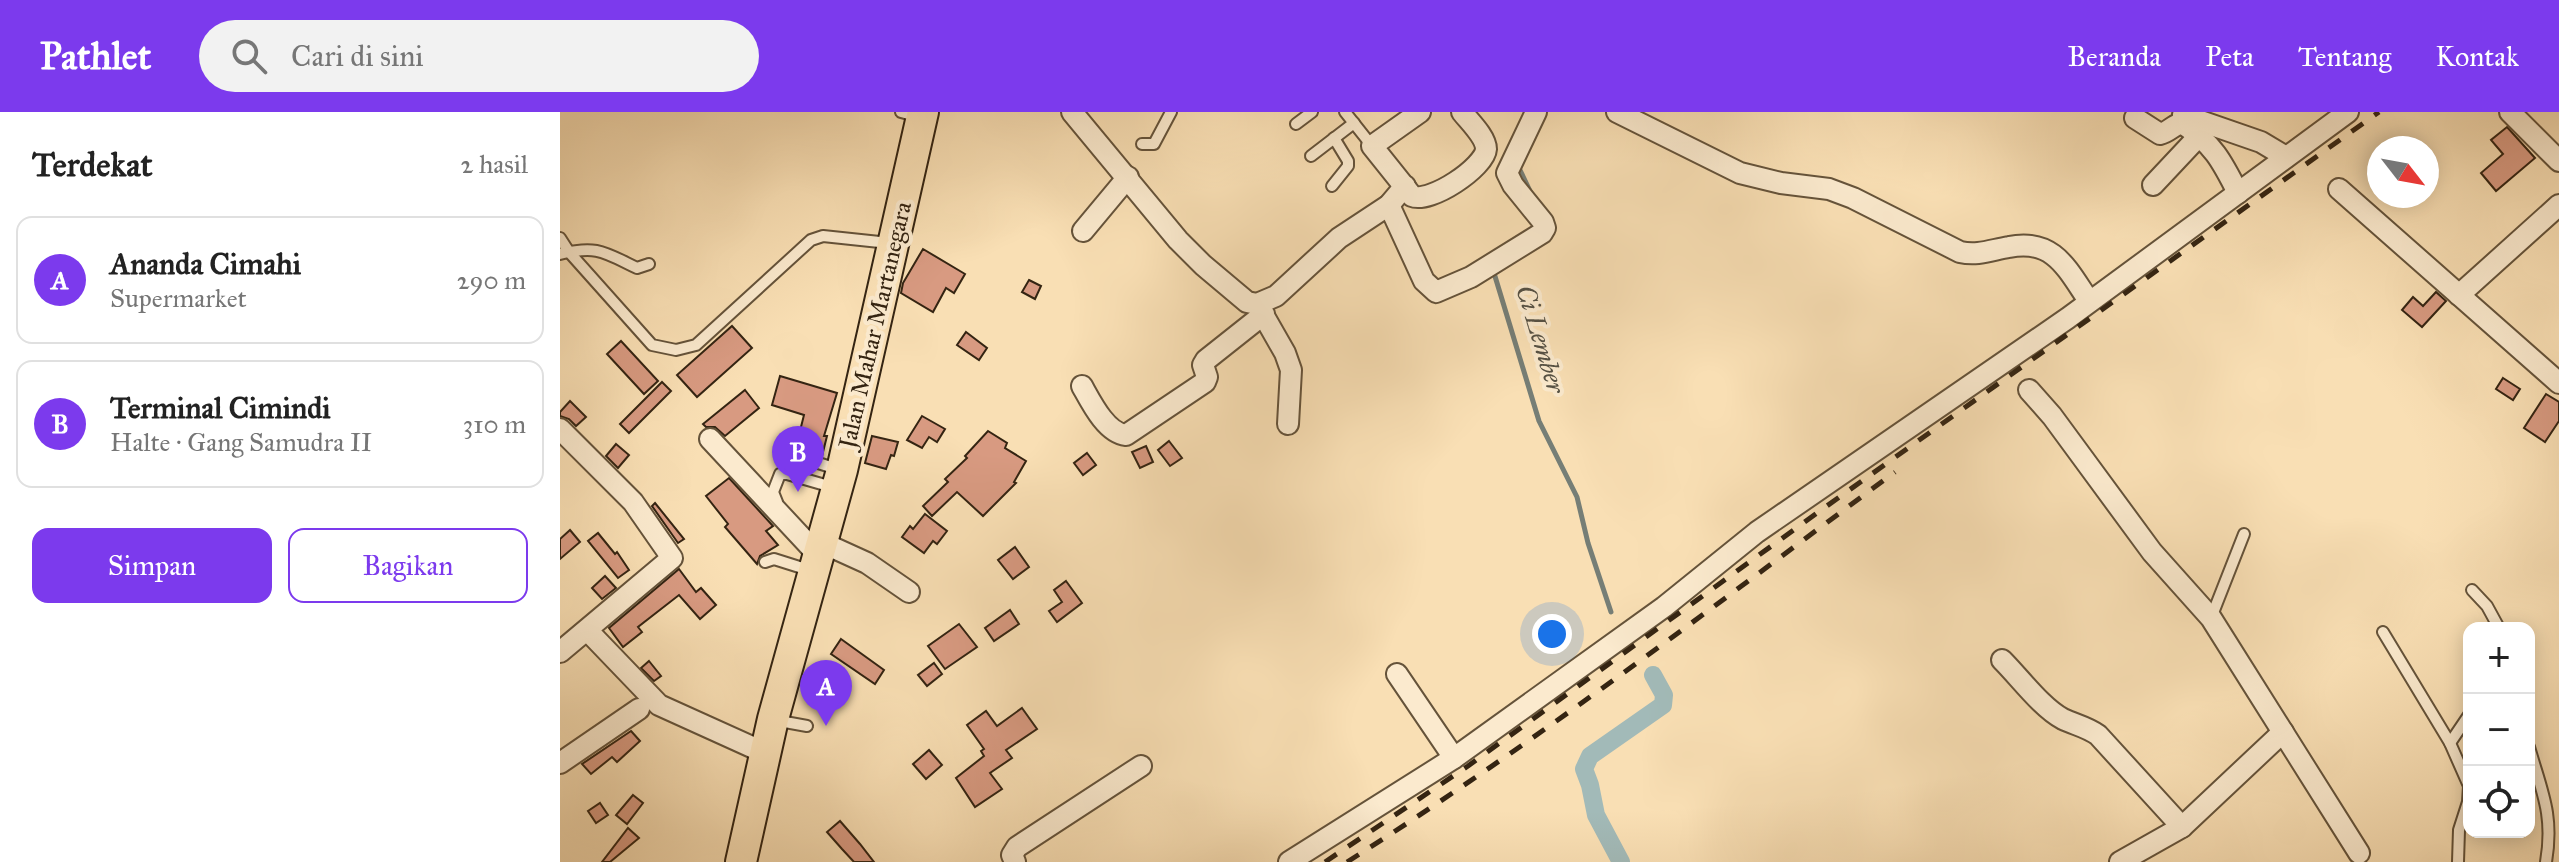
<!DOCTYPE html>
<html lang="id">
<meta charset="utf-8">
<style>
body{margin:0;font-family:"IM FELL Great Primer",serif;background:#f2f2f2;color:#222}
.controls{position:absolute;right:24px;bottom:24px;display:grid;overflow:hidden;border-radius:16px;box-shadow:0 4px 20px #0003}
.controls button{width:72px;height:72px;display:grid;place-items:center;padding:0;border:0;border-bottom:2px solid #e0e0e0;background:#fff;color:#222;font:40px sans-serif}
.compass{position:absolute;left:1807px;top:24px;width:72px;height:72px;border-radius:50%;background:#fff;box-shadow:0 4px 20px #0003;rotate:121deg}
.you{position:absolute;left:992px;top:522px;width:28px;height:28px;margin:-20px;border:6px solid #fff;border-radius:50%;background:#1a73e8;box-shadow:0 0 0 12px #1a73e833}
.badge{display:grid;place-items:center;width:52px;height:52px;border-radius:50%;background:#7c3aed;color:#fff;font-size:26px;font-weight:700}
.pin{position:absolute;translate:-50% -66px;filter:drop-shadow(0 2px 4px #0008)}
.pin::after{content:'';position:absolute;top:42px;width:28px;height:24px;background:inherit;clip-path:polygon(0 0,100% 0,50% 100%)}
.list{margin:0;padding:0;list-style:none}
h2{display:flex;justify-content:space-between;align-items:center;height:104px;margin:0;padding:0 32px;font-size:34px}
h2 small{font-size:26px;font-weight:400;color:#767676}
.list li{display:grid;grid-template-columns:52px 1fr auto;gap:24px;align-items:center;box-sizing:border-box;height:128px;margin:0 16px 16px;padding:0 16px;border:2px solid #e0e0e0;border-radius:16px}
.list b{display:block;font-size:30px;white-space:nowrap}
.list p{margin:0;font-size:26px;white-space:nowrap;color:#767676}
.list em{font-size:26px;font-style:normal;color:#767676}
.actions{display:flex;gap:16px;padding:24px 32px}
.actions a{flex:1;padding:18px 0;border:2px solid #7c3aed;border-radius:16px;text-align:center;font-size:28px;color:#7c3aed}
.actions .main{background:#7c3aed;color:#fff}
.icon{flex:none;width:44px;height:44px;fill:none;stroke:currentColor;stroke-width:2;stroke-linecap:round;stroke-linejoin:round}
.map{position:relative;flex:none;width:1999px;height:750px;overflow:hidden}
header{display:flex;align-items:center;gap:48px;box-sizing:border-box;height:112px;padding:0 40px;background:#7c3aed;color:#fff}
header strong{font-size:38px}
nav{display:flex;gap:44px;margin-inline-start:auto;font-size:28px}
.search{width:560px;height:72px;background:#f2f2f2;display:flex;align-items:center;gap:20px;box-sizing:border-box;padding:0 28px;border-radius:44px;color:#767676;font-size:30px}
main{display:flex}
aside{flex:1;background:#fff}
.map>svg:first-child{display:block}
.lines{fill:none;stroke-linecap:round;stroke-linejoin:round}
.stream{stroke:#767e76;stroke-width:5}
.canal{stroke:#a2bab8;stroke-width:18}
.building{fill:#d89a81;stroke:#342412;stroke-width:2}
.lane-casing{stroke:#65533a;stroke-width:14}
.street-casing{stroke:#65533a;stroke-width:24}
.primary-casing{stroke:#342412;stroke-width:34}
.lane{stroke:#fbeace;stroke-width:10}
.street{stroke:#fbeace;stroke-width:20}
.primary{stroke:#f9dfb4;stroke-width:30}
.rail{stroke:#342412;stroke-width:5;stroke-dasharray:14 14;stroke-linecap:butt}
.labels{text-anchor:middle;dominant-baseline:central;stroke-width:8;stroke-linejoin:round;paint-order:stroke}
.street-label{font-size:24px;fill:#342412;stroke:#fbeace}
.water-label{font-size:26px;font-style:italic;fill:#555144;stroke:#fbeace}
</style>
<header>
<strong>Pathlet</strong>
<div class="search"><svg class="icon" aria-label="search" viewBox="0 0 24 24"><circle cx="10" cy="10" r="6"/><path d="M15 15l6 6"/></svg>Cari di sini</div>
<nav><a>Beranda</a><a>Peta</a><a>Tentang</a><a>Kontak</a></nav>
</header>
<main>
<aside>
<h2>Terdekat<small>2 hasil</small></h2>
<ul class="list">
<li><span class="badge">A</span><div><b>Ananda Cimahi</b><p>Supermarket</p></div><em>290 m</em></li>
<li><span class="badge">B</span><div><b>Terminal Cimindi</b><p>Halte · Gang Samudra II</p></div><em>310 m</em></li>
</ul>
<div class="actions"><a class="main">Simpan</a><a>Bagikan</a></div>
</aside>
<div class="map">
<svg width="1999" height="750" viewBox="0 0 1999 750">
<rect width="100%" height="100%" fill="#f9dfb4"/>
<filter id="stains"><feTurbulence type="fractalNoise" baseFrequency=".0025" numOctaves="4"/><feColorMatrix values="0 0 0 0 .2 0 0 0 0 .09 0 0 0 0 .02 0 0 0 .5 -.17"/></filter>
<radialGradient id="worn" r=".72"><stop offset=".6" stop-color="#630" stop-opacity="0"/><stop offset="1" stop-color="#630" stop-opacity=".3"/></radialGradient>
<g class="lines">
<g class="stream">
<path d="M959,56L970,79"/>
<path d="M936,158L934,161L979,309L1017,385L1028,431L1051,500"/>
</g>
<path class="canal" d="M1061,750L1036,703L1030,673L1024,657L1030,644L1103,593L1104,583L1093,563"/>
</g>
<g class="building">
<path d="M1947,15L1975,46L1936,79L1921,61L1943,42L1931,28Z"/>
<path d="M363,137L405,162L394,181L386,176L373,200L341,181L343,171Z"/>
<path d="M469,168L481,174L475,187L462,180Z"/>
<path d="M1876,180L1886,189L1862,215L1842,198L1853,185L1863,194Z"/>
<path d="M172,214L192,236L137,285L117,263Z"/>
<path d="M406,220L427,236L419,248L397,233Z"/>
<path d="M61,229L98,269L84,282L47,242Z"/>
<path d="M220,264L277,281L264,324H267L262,344L235,339L244,303L212,293Z"/>
<path d="M1943,266L1960,277L1953,288L1936,277Z"/>
<path d="M102,270L111,279L69,321L60,312Z"/>
<path d="M185,278L199,296L165,324L155,315H146L143,312Z"/>
<path d="M1986,282L1999,290V309L1985,330L1964,316Z"/>
<path d="M10,289L26,305L16,314L9,307L0,304V300Z"/>
<path d="M362,304L385,317L377,330L369,325L362,336L347,328Z"/>
<path d="M428,319L447,331L445,336L466,349L454,370L456,371L423,404L397,380L372,404L363,394L388,370L385,367L407,346L405,344Z"/>
<path d="M312,324L338,330L334,344L331,343L326,357L305,351Z"/>
<path d="M609,329L622,346L610,354L598,338Z"/>
<path d="M56,332L69,343L58,356L46,344Z"/>
<path d="M586,334L593,350L580,356L572,340Z"/>
<path d="M527,341L536,353L523,363L514,351Z"/>
<path d="M169,366L213,414L206,419L218,433L200,444L197,452L165,415L168,412L146,384Z"/>
<path d="M95,391L124,427L118,431L92,394Z"/>
<path d="M365,402L387,419L377,432L373,429L364,441L342,425L350,414L353,417Z"/>
<path d="M10,418L20,430L0,447V427Z"/>
<path d="M38,421L55,442L57,440L69,458L58,466L28,429Z"/>
<path d="M455,435L469,455L453,467L438,448Z"/>
<path d="M119,457L136,480L141,476L156,493L140,507L119,483L78,515L82,520L63,535L49,516Z"/>
<path d="M45,464L56,476L42,487L32,476Z"/>
<path d="M506,469L522,491L497,510L489,499L502,490L494,478Z"/>
<path d="M450,498L459,512L434,529L425,516Z"/>
<path d="M399,512L417,535L385,557L368,534Z"/>
<path d="M281,527L324,558L315,572L271,542Z"/>
<path d="M89,549L101,564L94,569L81,556Z"/>
<path d="M374,551L382,562L367,574L358,563Z"/>
<path d="M462,596L477,617L446,638L452,646L430,661L442,677L415,695L396,666L424,644L421,639L424,637L407,613L426,599L437,614Z"/>
<path d="M71,619L80,629L57,650L52,645L31,662L22,652Z"/>
<path d="M369,638L382,653L366,667L353,652Z"/>
<path d="M73,683L83,691L67,712L56,703Z"/>
<path d="M40,691L48,703L36,711L28,699Z"/>
<path d="M280,709L300,732L314,750H294L282,737L267,720Z"/>
<path d="M68,716L79,726L50,750H42Z"/>
</g>
<g class="lines">
<defs>
<g id="lane">
<path d="M341,0L360,5"/>
<path d="M785,0L812,34"/>
<path d="M736,12L752,0"/>
<path d="M582,32H594L611,0"/>
<path d="M751,44L794,11"/>
<path d="M772,74L788,54V49L774,26"/>
<path d="M0,126L9,140L92,233L116,238L136,233L251,128L263,124L329,131"/>
<path d="M0,142C37,133 44,140 77,156L89,152"/>
<path d="M252,349L280,358"/>
<path d="M217,390L213,380L220,362H227L272,375"/>
<path d="M205,450L214,447L252,459"/>
<path d="M1912,478L1927,494L1939,516"/>
<path d="M1651,506L1684,422"/>
<path d="M1823,520L1890,631L1909,674L1908,690L1899,718L1898,750"/>
<path d="M214,608L247,614"/>
<path d="M1890,631L1909,603"/>
<path d="M1969,635C1982,680 1994,703 1986,750"/>
</g>
<g id="street">
<path d="M512,0L618,128L643,153L687,190L697,192L716,184L779,126L829,93L845,74"/>
<path d="M860,0L812,34L852,84C870,92 925,55 926,37C926,25 909,9 902,0"/>
<path d="M1057,0L1180,61L1221,71L1269,77L1293,86L1400,140C1418,144 1431,138 1449,135C1494,126 1507,157 1529,189"/>
<path d="M1950,0L1999,49"/>
<path d="M1623,3L1701,30L1726,45"/>
<path d="M1575,6L1600,22C1609,20 1613,13 1622,11C1653,32 1662,49 1678,81"/>
<path d="M1593,73L1639,24"/>
<path d="M1779,77L1999,271"/>
<path d="M829,93L864,169L876,180L911,165L982,121L985,116L983,110L953,73L947,61L976,0"/>
<path d="M523,119L568,65"/>
<path d="M1899,183L1999,93"/>
<path d="M697,192L725,241L731,258L728,312"/>
<path d="M522,274C531,290 546,321 566,323L645,270L647,265L643,253L646,248L704,202"/>
<path d="M1469,278L1492,304L1592,440L1651,506L1799,741"/>
<path d="M0,317L73,390L112,446L0,540"/>
<path d="M150,327L259,444"/>
<path d="M263,431L307,451L349,480"/>
<path d="M28,519L99,593L205,641"/>
<path d="M1442,548C1460,566 1482,596 1503,607C1516,613 1527,615 1538,623L1622,715"/>
<path d="M837,562L894,646"/>
<path d="M0,651L79,597"/>
<path d="M455,750L452,743L457,735L581,654"/>
<path d="M729,750L894,646L1104,495L1197,420L1508,206L1788,0"/>
<path d="M1560,750L1622,715L1723,620"/>
</g>
<path id="primary" d="M181,750L213,607L282,358L363,0"/>
</defs>
<use href="#lane" class="lane-casing"/>
<use href="#street" class="street-casing"/>
<use href="#primary" class="primary-casing"/>
<use href="#lane" class="lane"/>
<use href="#street" class="street"/>
<use href="#primary" class="primary"/>
<g class="rail">
<path d="M765,750L908,654L1257,401L1819,0"/>
<path d="M787,750C977,630 1155,493 1335,360"/>
</g>
</g>
<g class="labels">
<g class="street-label">
<text transform="translate(315 213) rotate(-77)">Jalan Mahar Martanegara</text>
</g>
<g class="water-label">
<text transform="translate(981 227) rotate(73)">Ci Lember</text>
</g>
</g>
<rect width="100%" height="100%" filter="url(#stains)"/>
<rect width="100%" height="100%" fill="url(#worn)"/>
</svg>
<div class="controls">
<button>+</button>
<button>−</button>
<button><svg class="icon" aria-label="locate" viewBox="0 0 24 24"><circle cx="12" cy="12" r="6"/><path d="M12 2v4M12 18v4M2 12h4M18 12h4"/></svg></button>
</div>
<svg class="compass" viewBox="-18 -18 36 36"><path d="M0-13l5 13h-10z" fill="#e53935"/><path d="M0 13l5-13h-10z" fill="#767676"/></svg>
<div class="you"></div>
<div class="pin badge" style="left:266px;top:614px">A</div>
<div class="pin badge" style="left:238px;top:380px">B</div>
</div>
</main>
